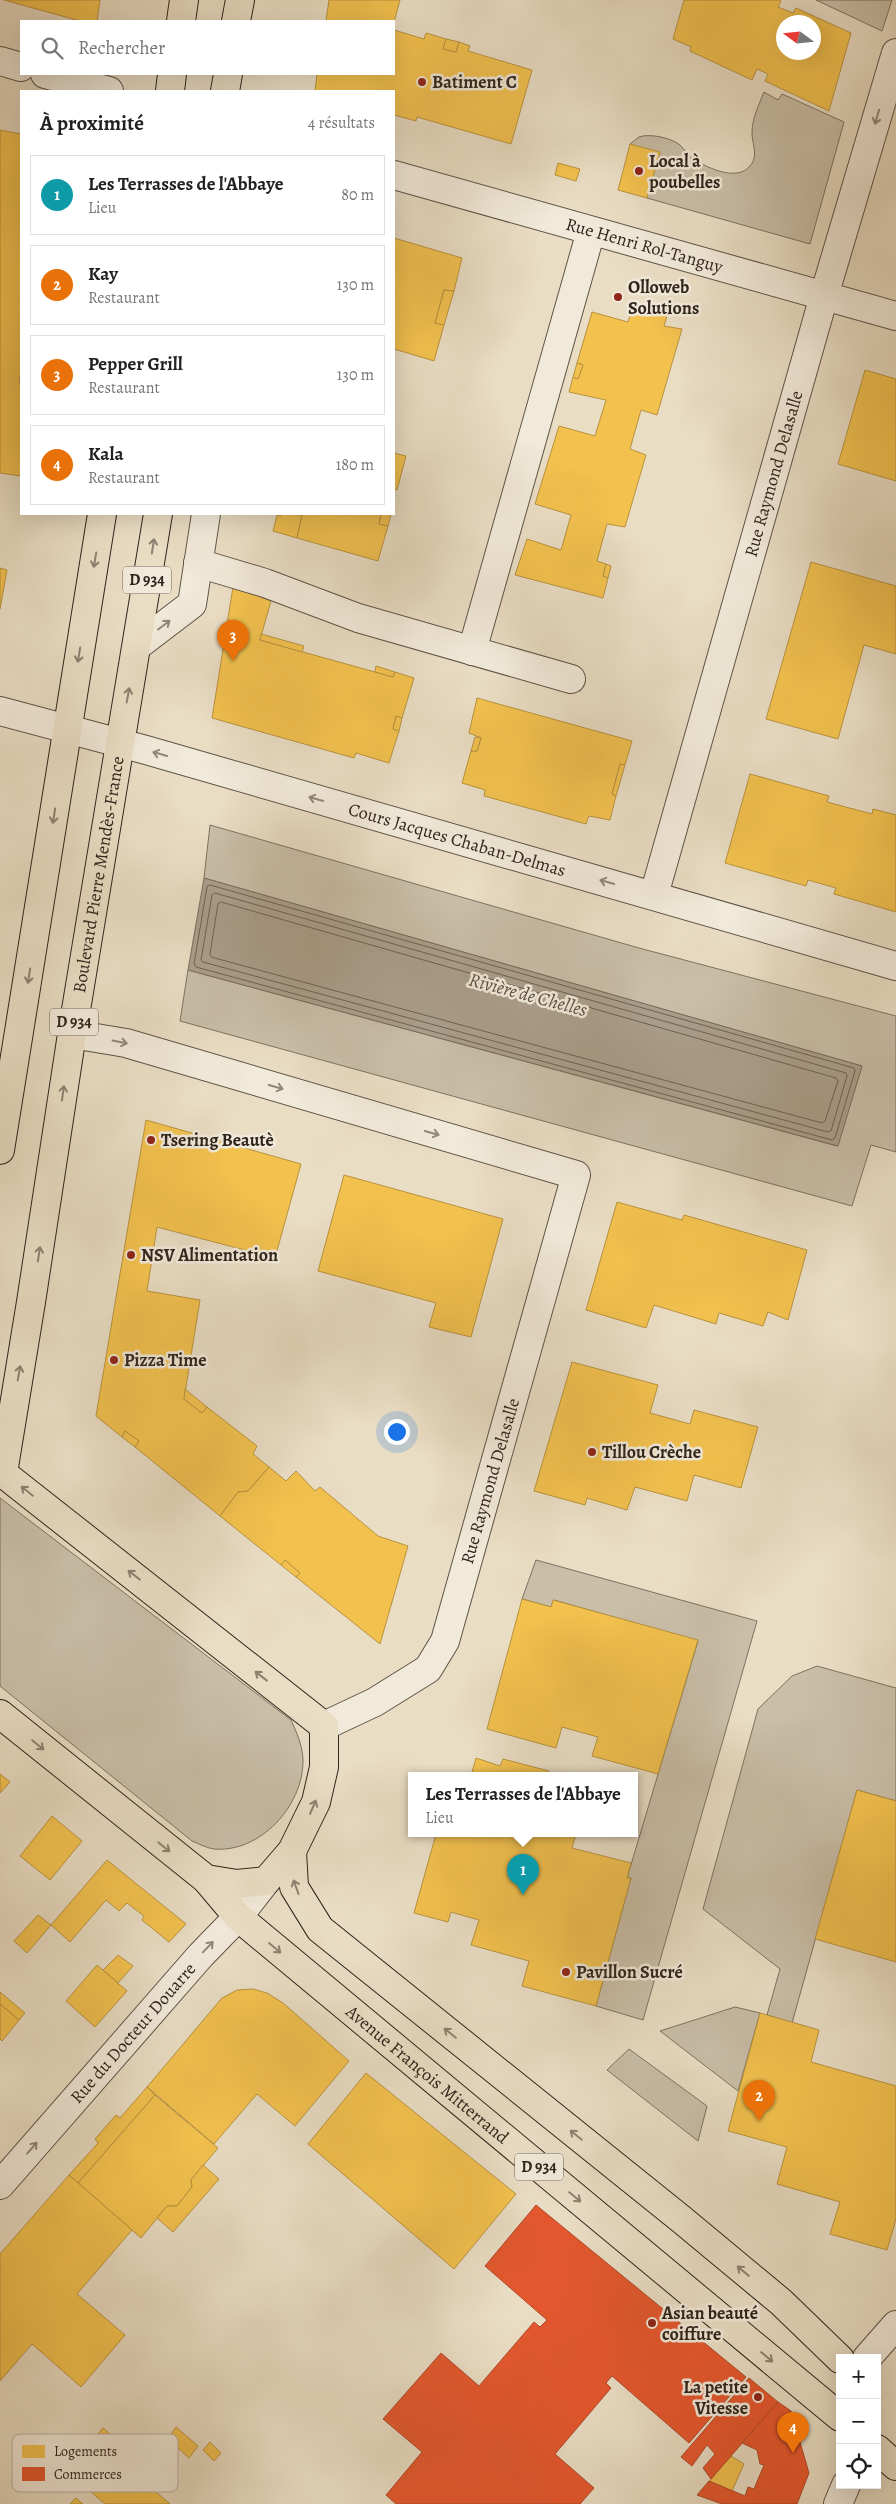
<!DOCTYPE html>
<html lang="fr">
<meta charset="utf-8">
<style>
body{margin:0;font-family:Alegreya,serif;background:#f6f6f6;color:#222}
.controls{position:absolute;right:15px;bottom:15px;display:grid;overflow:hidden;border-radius:0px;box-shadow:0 5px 20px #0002}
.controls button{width:45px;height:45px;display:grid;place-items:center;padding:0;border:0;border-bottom:1px solid #e0e0e0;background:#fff;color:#222;font:25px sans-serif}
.compass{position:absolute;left:776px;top:15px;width:45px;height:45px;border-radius:50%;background:#fff;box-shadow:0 5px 20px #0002;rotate:285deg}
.you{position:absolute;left:396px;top:1431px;width:18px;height:18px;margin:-12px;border:4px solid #fff;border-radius:50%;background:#1a73e8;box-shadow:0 0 0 8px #1a73e833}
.badge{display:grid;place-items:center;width:32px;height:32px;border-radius:50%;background:#db2777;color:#fff;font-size:16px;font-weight:700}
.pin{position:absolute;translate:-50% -41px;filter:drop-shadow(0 1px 2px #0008)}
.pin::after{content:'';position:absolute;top:26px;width:18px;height:15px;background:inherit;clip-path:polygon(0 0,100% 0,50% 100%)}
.popup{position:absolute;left:408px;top:1772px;width:230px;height:65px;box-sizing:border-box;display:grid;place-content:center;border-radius:0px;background:#fff;filter:drop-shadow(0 1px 4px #0005);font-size:16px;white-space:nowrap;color:#767676}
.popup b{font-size:19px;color:#222}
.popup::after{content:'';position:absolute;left:50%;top:100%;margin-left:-10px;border:10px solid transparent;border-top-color:#fff}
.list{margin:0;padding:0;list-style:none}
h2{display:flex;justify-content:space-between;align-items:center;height:65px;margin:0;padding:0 20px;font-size:21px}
h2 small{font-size:16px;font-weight:400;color:#767676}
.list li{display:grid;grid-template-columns:32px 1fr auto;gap:15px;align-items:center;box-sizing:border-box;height:80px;margin:0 10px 10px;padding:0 10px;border:1px solid #e0e0e0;border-radius:0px}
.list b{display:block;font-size:19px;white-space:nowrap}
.list p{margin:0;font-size:16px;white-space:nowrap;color:#767676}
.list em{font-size:16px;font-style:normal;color:#767676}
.icon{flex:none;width:28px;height:28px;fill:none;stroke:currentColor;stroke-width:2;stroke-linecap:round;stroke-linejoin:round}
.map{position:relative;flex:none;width:896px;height:2504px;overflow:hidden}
.search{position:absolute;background:#fff;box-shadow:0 5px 20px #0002;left:20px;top:20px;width:375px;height:55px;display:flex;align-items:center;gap:12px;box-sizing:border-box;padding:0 18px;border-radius:0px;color:#767676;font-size:19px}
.panel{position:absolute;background:#fff;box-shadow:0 5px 20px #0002;left:20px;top:90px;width:375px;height:425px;border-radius:0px}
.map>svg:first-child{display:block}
.green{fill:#c9bea8;stroke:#7c7262}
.water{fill:#aa9e8b;stroke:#796e5f}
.homes{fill:#f2c14e;stroke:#b8923f;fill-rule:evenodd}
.shops{fill:#e4572e;stroke:#ae4829}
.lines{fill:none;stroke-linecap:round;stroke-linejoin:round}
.shore{stroke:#6c6254;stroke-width:1}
.minor-casing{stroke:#5e5347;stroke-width:30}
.major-casing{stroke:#2f251d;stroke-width:30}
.minor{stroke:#f1e9d9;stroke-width:28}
.major{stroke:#e9ddc4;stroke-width:28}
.oneway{stroke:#90877b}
.oneway2{stroke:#8c8170}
.poi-dot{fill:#8f2418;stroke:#f1e9d9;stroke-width:2}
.labels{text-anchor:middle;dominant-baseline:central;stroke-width:5;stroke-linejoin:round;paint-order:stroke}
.shield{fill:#f1e9d9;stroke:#696055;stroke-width:1}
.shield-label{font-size:16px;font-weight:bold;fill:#2f251d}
.poi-label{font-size:18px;font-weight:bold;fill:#2f251d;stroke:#f1e9d9;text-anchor:start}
.street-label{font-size:18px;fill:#2f251d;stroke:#f1e9d9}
.water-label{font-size:19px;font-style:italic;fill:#5a4f44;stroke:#f1e9d9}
.key{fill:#f1e9d9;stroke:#b7aea1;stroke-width:1}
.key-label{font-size:14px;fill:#2f251d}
</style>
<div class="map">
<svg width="896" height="2504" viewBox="0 0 896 2504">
<rect width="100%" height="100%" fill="#e9ddc4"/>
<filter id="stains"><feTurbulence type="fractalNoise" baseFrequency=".004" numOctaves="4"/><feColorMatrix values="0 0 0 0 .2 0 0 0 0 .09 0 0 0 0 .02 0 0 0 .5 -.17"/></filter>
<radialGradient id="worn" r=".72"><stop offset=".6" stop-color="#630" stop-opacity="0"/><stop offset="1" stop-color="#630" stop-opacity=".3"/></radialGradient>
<g class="green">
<path d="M816,0H892L882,31Z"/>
<path d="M764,92L778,100L782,94L844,122L810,244L647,198L630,144C633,142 636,139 639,137C650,133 671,138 680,145C685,150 688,156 693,159C708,168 737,182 750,166C759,156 752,144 752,133C752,118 759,105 764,92Z"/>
<path d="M210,825L639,948L896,1016V1152L871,1145L852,1206L180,1021L188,970L837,1146L862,1066L204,878Z"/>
<path d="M0,1498L291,1720C297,1733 303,1747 303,1761C303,1806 260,1853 214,1849C207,1848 199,1844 192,1841L0,1686Z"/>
<path d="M536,1560L757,1621L643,2020L596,2006L631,1878H627L698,1641L554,1600L551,1607L522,1599Z"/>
<path d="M817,1666L896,1688V1801L857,1790L792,2023L767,2015L780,1969L703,1909L758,1709L792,1676Z"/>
<path d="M735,2007L760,2013L738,2091L660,2031Z"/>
<path d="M629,2049L707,2106L698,2141L607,2070Z"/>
</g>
<path class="water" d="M204,878L862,1066L838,1146L188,970Z"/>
<g class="homes">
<path d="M4,0H100L97,21H80Z"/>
<path d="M329,0H400L394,22L326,21Z"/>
<path d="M684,0H779L781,1L778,7L793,13L796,8L851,33L829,111L765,81L768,74L757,69L752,80L690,51L691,47L673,39ZM784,22H814V52H784Z"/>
<path d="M394,30L424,39L426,33L446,39L443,49L456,52L459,42L470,46L468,51L532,70L511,144L417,117L416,121L394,115V91H315L317,74H394Z"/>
<path d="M446,39L459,42L456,52L443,49Z"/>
<path d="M0,130L21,134V370L19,384L21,385V476L0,473Z"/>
<path d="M630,144L660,152L647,198L618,190Z"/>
<path d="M558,163L580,169L576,181L555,175Z"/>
<path d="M394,238L462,258L454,291L444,290L435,323L444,325L434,361L394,349Z"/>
<path d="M444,290L454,291L444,325L435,323Z"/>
<path d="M633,306L667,316L664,326L682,329L657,415L641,410L630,449L646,455L625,527L607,524L597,561L606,564L603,576L608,578L603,598L515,575L527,539L561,550L571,515L535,504L559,426L595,436L606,400L569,392L573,377L578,379L583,365L577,363L592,312L628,322Z"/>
<path d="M577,363L583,365L578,379L573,377Z"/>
<path d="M865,370L896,379V481L838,464Z"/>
<path d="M394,453L406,456L397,490L394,489Z"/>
<path d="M282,514L302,515L297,538L273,531L277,515L281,516Z"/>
<path d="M299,514H381L379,524L388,526L378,561L297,538L302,515Z"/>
<path d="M381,514H391L388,526L379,524Z"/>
<path d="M811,562L896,586V654L864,645L838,739L766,719Z"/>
<path d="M606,564L611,566L608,578L603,576Z"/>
<path d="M0,568L7,570L0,609Z"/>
<path d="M233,587L271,601L260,640L393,677L395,672L414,678L402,718L396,716L393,729L399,731L389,763L356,753L354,758L212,718Z"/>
<path d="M261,634L304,646L302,652L260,640Z"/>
<path d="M376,666L395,672L393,677L375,672Z"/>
<path d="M477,698L632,741L625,765L620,764L612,794L616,796L610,820L589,816L586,824L484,796L485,790L462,783L471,751H477L481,738L469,733Z"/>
<path d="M396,716L402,718L399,731L393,729Z"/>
<path d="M475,737L481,738L477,751H471Z"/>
<path d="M620,764L625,765L616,796L612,794Z"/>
<path d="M750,774L829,796L827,802L872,814L873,809L896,815V912L834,894L836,888L808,880L806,886L725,863Z"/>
<path d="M146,1120L301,1164L275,1258L157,1227L147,1291L200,1300L184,1399L202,1413L207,1407L257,1446L253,1454L269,1467L248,1491L238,1492L220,1516L135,1447L139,1441L125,1431L122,1437L96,1416Z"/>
<path d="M344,1175L503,1219L471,1337L429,1327L436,1303L318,1271Z"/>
<path d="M617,1202L682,1220L684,1215L807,1250L788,1320L768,1312L763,1326L719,1313L716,1324L654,1305L646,1328L586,1310Z"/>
<path d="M572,1362L658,1385L650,1413L690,1424L694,1410L758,1427L741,1488L694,1475L687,1501L635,1487L627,1510L587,1498L585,1505L534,1491Z"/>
<path d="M185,1389L207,1407L202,1413L184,1399Z"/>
<path d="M125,1431L139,1441L135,1447L122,1437Z"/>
<path d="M269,1467L286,1481L296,1471L315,1491L320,1487L378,1536L408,1546L380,1644L296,1577L300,1573L285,1560L281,1565L220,1516L238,1492L248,1491Z"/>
<path d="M285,1560L300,1573L296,1577L281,1565Z"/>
<path d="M522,1599L551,1607L553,1600L698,1640L658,1774L592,1756L598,1737L562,1727L556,1748L487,1729Z"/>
<path d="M476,1758L500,1766L503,1759L549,1771L548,1776H471Z"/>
<path d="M0,1774L10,1782L0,1793Z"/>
<path d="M857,1790L896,1801V1962L815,1939Z"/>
<path d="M52,1816L82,1841L50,1880L20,1856Z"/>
<path d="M436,1834H576L572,1848L631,1863L627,1878H631L596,2006L522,1986L529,1961L471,1945L479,1920L451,1912L448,1922L414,1913Z"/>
<path d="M107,1860L186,1924L169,1942L142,1920L144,1916L127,1903L119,1911L106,1900L70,1942L51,1925Z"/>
<path d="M38,1915L51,1925L27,1953L14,1941Z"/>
<path d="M118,1955L133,1966L118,1983L103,1970Z"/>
<path d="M97,1965L127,1991L95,2027L66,2001Z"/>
<path d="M253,1989L267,1993L283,2003L349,2061L295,2126L257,2094L214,2144L147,2087L222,1998L237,1990Z"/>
<path d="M0,1992L25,2013L19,2020L0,2004Z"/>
<path d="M0,2004L19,2020L2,2041L0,2039Z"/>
<path d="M760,2013L819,2030L811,2062L896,2086V2219L887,2250L830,2234L840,2202L777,2184L787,2147L728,2131Z"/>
<path d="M366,2073L516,2194L454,2269L308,2144Z"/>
<path d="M147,2087L155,2095L78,2183L69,2175L98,2143L95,2139L116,2115L120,2118Z"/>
<path d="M155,2095L218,2148L191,2180L192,2187L177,2206H167L141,2238L78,2183Z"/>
<path d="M203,2165L219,2179L173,2232L157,2218L167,2206H177L192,2187L191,2180Z"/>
<path d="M69,2175L132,2230L77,2294L125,2335L81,2387L32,2344L0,2381V2254Z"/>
<path d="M176,2427L198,2446L189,2458L168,2439Z"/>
<path d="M103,2428L122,2444L113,2455L170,2504H105L67,2471Z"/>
<path d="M210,2442L221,2453L214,2461L203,2450Z"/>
<path d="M731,2456L744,2464L732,2491L709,2481Z"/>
<path d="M76,2498L83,2504H70Z"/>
</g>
<g class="shops">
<path d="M536,2205L746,2377L689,2443L612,2376L606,2383L611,2388L555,2454L594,2488L580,2504H396L386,2495L422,2452L383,2419L441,2353L479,2386L534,2322L540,2327L547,2320L485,2266Z"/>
<path d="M749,2378L778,2402L711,2479L703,2468L715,2454L707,2445L692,2466L681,2457Z"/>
<path d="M778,2402L791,2411L809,2473L797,2504H722L697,2495L709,2481L745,2496L748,2487L754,2489L764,2465L760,2464L757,2450L742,2443Z"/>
</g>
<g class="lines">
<g class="shore">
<path d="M210,885L854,1068L855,1071L835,1138L832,1140L196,967L194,964L207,887Z"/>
<path d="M215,893L846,1073L847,1076L831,1131L828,1132L203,962L201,960L212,895Z"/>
<path d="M221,902L836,1078L838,1081L825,1121L822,1123L211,957L210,954L218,904Z"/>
</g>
<defs>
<g id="minor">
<path d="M0,61L21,67"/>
<path d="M45,74L109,91"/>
<path id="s1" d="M394,175L896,316"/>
<path d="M198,563L265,583L358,618L571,679"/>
<path d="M137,646L192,604L206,514"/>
<path d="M472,651L591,231"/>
<path id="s2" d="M0,711L146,750L896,966"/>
<path id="s3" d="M654,895L824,296L896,53"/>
<path d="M72,1034L126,1043L576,1175L445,1641L428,1669L375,1702L324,1726"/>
<path id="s4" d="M0,2185L201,1955L238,1917L266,1881"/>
<path d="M867,2358L896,2325"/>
<path d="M838,2504L846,2485"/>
</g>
<g id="major">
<path d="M181,21L184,0"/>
<path d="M236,21L240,0"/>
<path d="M170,91L172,74"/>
<path d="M225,91L228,74"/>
<path d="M0,1150L102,514"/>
<path d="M0,1471L324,1726V1767L316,1802L292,1851L266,1881L237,1884L206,1879L0,1714"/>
<path id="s5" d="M3,1473L31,1302L72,1034L158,514"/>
<path d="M292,1851L294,1887L320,1929L681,2219L781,2302L840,2359"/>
<path id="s6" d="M206,1879L238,1917L840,2417"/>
<path d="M877,2449L896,2466"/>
</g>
</defs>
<use href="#minor" class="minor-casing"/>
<use href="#major" class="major-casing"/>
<use href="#minor" class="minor"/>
<use href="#major" class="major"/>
</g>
<defs><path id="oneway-shaft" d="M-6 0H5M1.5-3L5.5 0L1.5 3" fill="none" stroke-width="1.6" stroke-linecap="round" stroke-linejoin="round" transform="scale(1.25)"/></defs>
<g class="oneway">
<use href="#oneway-shaft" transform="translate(877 117) rotate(106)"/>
<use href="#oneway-shaft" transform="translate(164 625) rotate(-37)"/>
<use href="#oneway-shaft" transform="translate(160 754) rotate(-164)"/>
<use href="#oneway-shaft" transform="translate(316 799) rotate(-164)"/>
<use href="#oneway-shaft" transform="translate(607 882) rotate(-164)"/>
<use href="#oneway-shaft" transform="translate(120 1042) rotate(11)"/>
<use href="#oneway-shaft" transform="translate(276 1087) rotate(16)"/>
<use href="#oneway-shaft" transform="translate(432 1133) rotate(16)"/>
<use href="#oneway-shaft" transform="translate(208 1947) rotate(-46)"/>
<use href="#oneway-shaft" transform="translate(32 2148) rotate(-49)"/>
</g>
<g class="oneway2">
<use href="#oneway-shaft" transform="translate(153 546) rotate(-81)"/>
<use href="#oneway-shaft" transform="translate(95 560) rotate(99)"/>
<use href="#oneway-shaft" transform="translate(79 655) rotate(99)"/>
<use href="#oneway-shaft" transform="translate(128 695) rotate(-80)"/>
<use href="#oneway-shaft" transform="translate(54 816) rotate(99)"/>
<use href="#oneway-shaft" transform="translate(29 976) rotate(99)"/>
<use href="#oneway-shaft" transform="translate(63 1093) rotate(-82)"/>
<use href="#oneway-shaft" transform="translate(39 1254) rotate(-81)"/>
<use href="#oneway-shaft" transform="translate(19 1373) rotate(-80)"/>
<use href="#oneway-shaft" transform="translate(27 1491) rotate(-141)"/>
<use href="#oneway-shaft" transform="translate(134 1575) rotate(-142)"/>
<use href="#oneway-shaft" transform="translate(261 1676) rotate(-142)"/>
<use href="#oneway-shaft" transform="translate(38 1745) rotate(39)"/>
<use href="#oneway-shaft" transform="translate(313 1807) rotate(-67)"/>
<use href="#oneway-shaft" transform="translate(164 1847) rotate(39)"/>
<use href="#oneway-shaft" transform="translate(296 1887) rotate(-110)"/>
<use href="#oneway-shaft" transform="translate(275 1948) rotate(40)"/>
<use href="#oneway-shaft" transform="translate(450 2033) rotate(-141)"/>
<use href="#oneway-shaft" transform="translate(576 2135) rotate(-141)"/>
<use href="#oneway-shaft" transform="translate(575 2197) rotate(40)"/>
<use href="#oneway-shaft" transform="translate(743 2271) rotate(-140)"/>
<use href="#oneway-shaft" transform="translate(767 2357) rotate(40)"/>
</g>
<g class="poi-dot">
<circle cx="422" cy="82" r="5"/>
<circle cx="639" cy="171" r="5"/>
<circle cx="618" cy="297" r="5"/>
<circle cx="151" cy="1140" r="5"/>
<circle cx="131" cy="1255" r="5"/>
<circle cx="114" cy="1360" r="5"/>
<circle cx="592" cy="1452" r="5"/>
<circle cx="566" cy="1972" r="5"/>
<circle cx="652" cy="2323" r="5"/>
<circle cx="758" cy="2397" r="5"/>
</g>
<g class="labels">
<g class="shield">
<rect x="123" y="566.5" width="48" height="27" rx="4"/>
<rect x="50" y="1008.5" width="48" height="27" rx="4"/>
<rect x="515" y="2153.5" width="48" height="27" rx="4"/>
</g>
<g class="shield-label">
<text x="147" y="580">D 934</text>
<text x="74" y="1022">D 934</text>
<text x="539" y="2167">D 934</text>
</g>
<g class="poi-label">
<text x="432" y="82">Batiment C</text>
<text x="649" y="161">Local à<tspan x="649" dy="21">poubelles</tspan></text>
<text x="628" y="287">Olloweb<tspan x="628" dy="21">Solutions</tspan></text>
<text x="161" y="1140">Tsering Beautè</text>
<text x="141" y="1255">NSV Alimentation</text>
<text x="124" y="1360">Pizza Time</text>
<text x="602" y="1452">Tillou Crèche</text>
<text x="576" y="1972">Pavillon Sucré</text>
<text x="662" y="2313">Asian beauté<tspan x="662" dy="21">coiffure</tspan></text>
<text x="748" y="2387" text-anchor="end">La petite<tspan x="748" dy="21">Vitesse</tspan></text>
</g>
<g class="street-label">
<text stroke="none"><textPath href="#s1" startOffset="260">Rue Henri Rol-Tanguy</textPath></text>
<text stroke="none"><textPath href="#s3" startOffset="438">Rue Raymond Delasalle</textPath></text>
<text stroke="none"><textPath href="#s2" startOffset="475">Cours Jacques Chaban-Delmas</textPath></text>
<text stroke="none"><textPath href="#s5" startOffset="606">Boulevard Pierre Mendès-France</textPath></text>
<text transform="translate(490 1481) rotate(-74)">Rue Raymond Delasalle</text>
<text stroke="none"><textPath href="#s4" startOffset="202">Rue du Docteur Douarre</textPath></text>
<text stroke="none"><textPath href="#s6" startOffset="296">Avenue François Mitterrand</textPath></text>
</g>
<g class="water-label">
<text transform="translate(528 995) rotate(15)">Rivière de Chelles</text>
</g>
</g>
<rect x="12" y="2434" width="166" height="58" rx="8" class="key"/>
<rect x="22" y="2445" width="23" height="13" fill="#f2c14e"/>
<rect x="22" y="2467" width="23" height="14" fill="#e4572e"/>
<g class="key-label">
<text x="54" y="2456">Logements</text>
<text x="54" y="2479">Commerces</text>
</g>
<rect width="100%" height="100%" filter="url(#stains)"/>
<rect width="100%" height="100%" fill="url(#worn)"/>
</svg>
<div class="controls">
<button>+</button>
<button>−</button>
<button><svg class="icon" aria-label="locate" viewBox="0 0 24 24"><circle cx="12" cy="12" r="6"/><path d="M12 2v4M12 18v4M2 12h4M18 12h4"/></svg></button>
</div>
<svg class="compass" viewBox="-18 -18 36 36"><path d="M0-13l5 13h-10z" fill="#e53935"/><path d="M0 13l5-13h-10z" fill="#767676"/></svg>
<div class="you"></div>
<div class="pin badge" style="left:523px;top:1895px;background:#0f9aa8">1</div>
<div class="popup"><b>Les Terrasses de l'Abbaye</b>Lieu</div>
<div class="pin badge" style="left:759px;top:2121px;background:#e8710a">2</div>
<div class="pin badge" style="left:233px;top:661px;background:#e8710a">3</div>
<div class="pin badge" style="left:793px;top:2453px;background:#e8710a">4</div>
<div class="search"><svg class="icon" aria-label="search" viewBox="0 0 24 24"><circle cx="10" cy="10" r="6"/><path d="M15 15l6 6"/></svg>Rechercher</div>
<section class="panel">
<h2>À proximité<small>4 résultats</small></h2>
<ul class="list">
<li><span class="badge" style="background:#0f9aa8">1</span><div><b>Les Terrasses de l'Abbaye</b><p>Lieu</p></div><em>80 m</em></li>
<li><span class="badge" style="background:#e8710a">2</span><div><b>Kay</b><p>Restaurant</p></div><em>130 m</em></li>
<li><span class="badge" style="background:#e8710a">3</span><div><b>Pepper Grill</b><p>Restaurant</p></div><em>130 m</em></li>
<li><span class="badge" style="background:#e8710a">4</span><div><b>Kala</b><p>Restaurant</p></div><em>180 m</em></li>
</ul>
</section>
</div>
